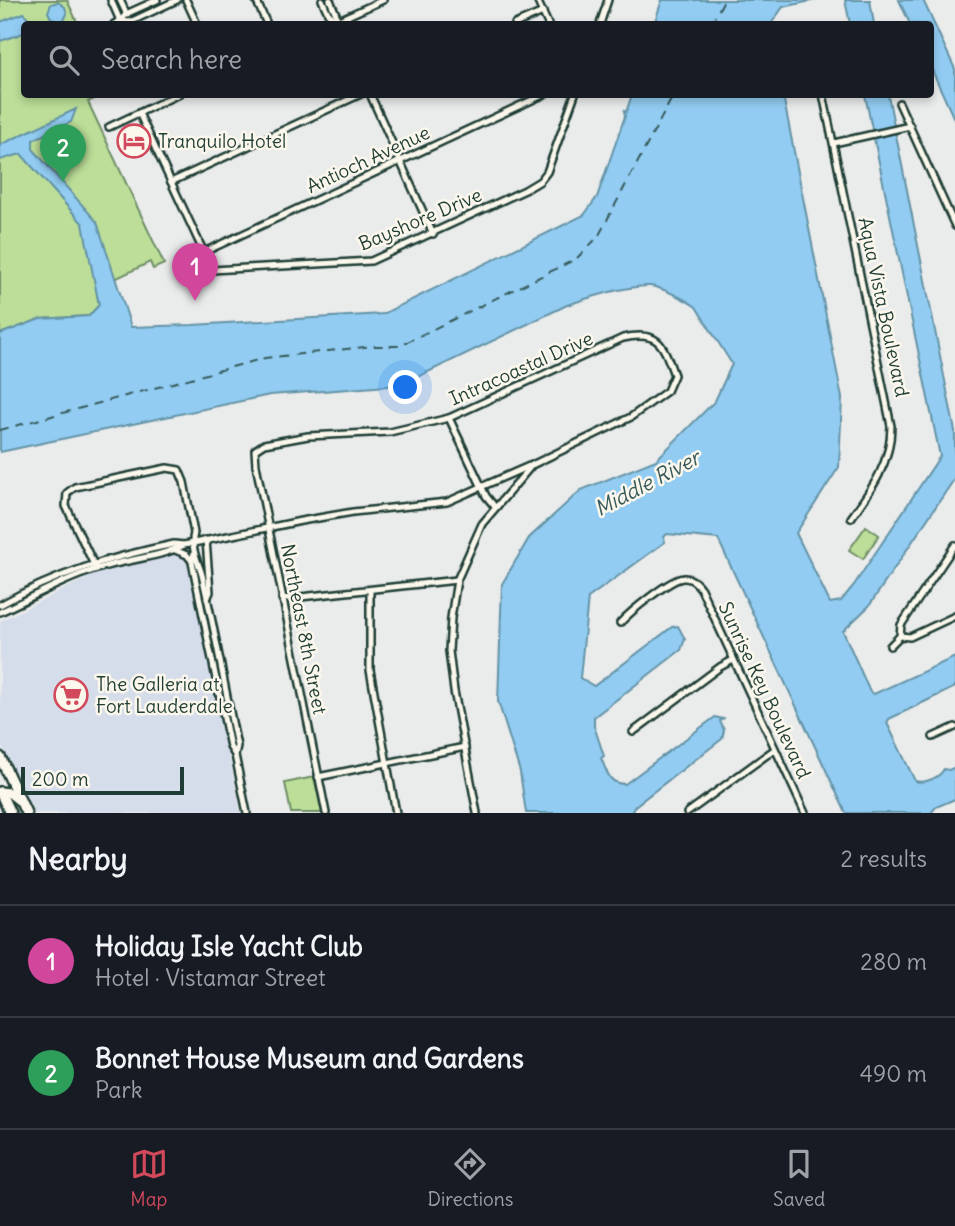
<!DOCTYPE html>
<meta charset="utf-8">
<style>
body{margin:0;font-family:Delius,sans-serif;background:#20242c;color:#f1f3f6}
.scale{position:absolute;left:21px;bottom:18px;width:163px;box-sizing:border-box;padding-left:7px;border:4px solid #1f3d34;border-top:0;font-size:19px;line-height:24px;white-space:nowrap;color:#1f3d34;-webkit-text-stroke:5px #fbf7ec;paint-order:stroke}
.you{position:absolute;left:406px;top:388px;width:24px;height:24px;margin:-18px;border:5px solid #fff;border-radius:50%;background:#1a73e8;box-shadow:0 0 0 10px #1a73e833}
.badge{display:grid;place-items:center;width:46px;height:46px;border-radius:50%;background:#d1495b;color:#fff;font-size:23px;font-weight:700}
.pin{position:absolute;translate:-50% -58px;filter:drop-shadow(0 2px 4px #0008)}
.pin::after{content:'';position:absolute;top:37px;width:24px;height:21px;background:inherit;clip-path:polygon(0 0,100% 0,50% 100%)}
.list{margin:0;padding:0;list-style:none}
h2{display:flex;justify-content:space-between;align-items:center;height:91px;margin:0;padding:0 28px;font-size:30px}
h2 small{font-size:23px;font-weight:400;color:#9ea1a6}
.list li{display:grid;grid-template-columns:46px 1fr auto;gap:21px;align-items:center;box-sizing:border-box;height:112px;padding:0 28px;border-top:2px solid #363941}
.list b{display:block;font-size:26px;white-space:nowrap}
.list p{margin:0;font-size:23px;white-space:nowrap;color:#9ea1a6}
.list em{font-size:23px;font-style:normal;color:#9ea1a6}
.icon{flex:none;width:38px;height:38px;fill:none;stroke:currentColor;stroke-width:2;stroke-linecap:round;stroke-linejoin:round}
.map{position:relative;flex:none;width:955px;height:813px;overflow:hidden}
.search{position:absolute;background:#171b24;box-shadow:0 4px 10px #0003;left:21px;right:21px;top:21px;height:77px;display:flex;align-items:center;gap:18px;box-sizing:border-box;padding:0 24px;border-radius:7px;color:#9ea1a6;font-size:26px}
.sheet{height:315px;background:#171b24}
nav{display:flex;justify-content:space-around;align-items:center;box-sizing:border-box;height:98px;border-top:2px solid #363941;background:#171b24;font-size:19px;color:#9ea1a6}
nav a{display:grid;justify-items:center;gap:4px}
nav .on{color:#d1495b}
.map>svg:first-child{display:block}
.built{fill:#d5ddea}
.green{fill:#bcde98;stroke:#6e8e66;stroke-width:2}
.water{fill:#92ccf2;stroke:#6493a6;stroke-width:2}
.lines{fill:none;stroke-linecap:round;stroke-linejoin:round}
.ferry{stroke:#365a5a;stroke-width:2;stroke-dasharray:9 7;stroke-linecap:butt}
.minor-casing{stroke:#1f3d34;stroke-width:10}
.primary-casing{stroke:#1f3d34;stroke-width:14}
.minor{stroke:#fbf7ec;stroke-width:5}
.primary{stroke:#fbf7ec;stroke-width:9}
.labels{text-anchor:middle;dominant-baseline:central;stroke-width:5;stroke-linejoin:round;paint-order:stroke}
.poi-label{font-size:19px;fill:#1f3d34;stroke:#fbf7ec;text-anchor:start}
.street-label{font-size:19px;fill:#1f3d34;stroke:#fbf7ec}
.water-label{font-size:21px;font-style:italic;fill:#365a5a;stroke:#fbf7ec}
</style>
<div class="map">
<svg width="955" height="813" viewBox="0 0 955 813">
<rect width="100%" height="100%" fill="#eaebeb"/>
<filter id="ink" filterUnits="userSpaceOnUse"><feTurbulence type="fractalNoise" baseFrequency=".0143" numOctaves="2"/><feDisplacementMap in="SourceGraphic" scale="14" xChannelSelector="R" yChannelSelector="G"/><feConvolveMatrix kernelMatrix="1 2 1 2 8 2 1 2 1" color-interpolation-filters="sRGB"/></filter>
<g filter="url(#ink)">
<path class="built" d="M178,554L189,564L241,813H34L0,743V621L93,575Z"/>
<g class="green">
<path d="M0,0H67L78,24H24V94L102,95L88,102L164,264L153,269L150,262L96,288L99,305L89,316L40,319L0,334Z"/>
<path d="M866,526L879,535L863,559L849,550Z"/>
<path d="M314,777L322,813H291L285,783Z"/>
</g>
<g class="water">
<path d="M662,0H816L783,7L771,24H654Z"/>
<path d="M845,0H870L874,24H850Z"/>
<path d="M899,0H923L955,69V121L931,68L930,24H910Z"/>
<path d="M58,2L65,7L67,14L62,24L51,18L48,12L51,4Z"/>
<path d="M24,13L33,24H24V33L0,41V22Z"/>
<path d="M632,95H783L842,398L839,467L796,533L830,603L841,601L854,585L940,456L865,95H888L955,431V478L869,606L843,631L870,692L874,694L955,657V687L889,719L887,723L915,781C924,784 939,778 944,769L949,770L955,767V799L936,807L931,813H846L718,539L667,534L664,537L665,542L588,598L580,678L594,686L672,627L678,626L685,639L681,650L594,717V726L604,756L601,758C607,771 608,784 625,784L715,717L723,719L720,721L724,730L722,739L635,806L631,813H526L520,772L498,701L502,584L529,538L581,490L656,460L715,401L732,364L696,307C687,300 661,287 650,286C629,285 587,298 567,305L401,385L270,395L0,452V334L40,319L89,316L99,305L83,224L21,154L0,160V145L76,109L71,122L33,140V149L97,222L131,327L192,325L383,314L584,215L597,197L625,116L624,111L626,112Z"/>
</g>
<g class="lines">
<g class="ferry">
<path d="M711,24L724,0"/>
<path d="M0,430L265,358L374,346H399L576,259L598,237L674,94"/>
</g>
<defs>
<g id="minor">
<path d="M111,0L121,23"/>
<path d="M120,0L127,15"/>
<path d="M186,0L197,24"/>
<path d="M256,0L267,24"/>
<path d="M322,0L328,13L336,22"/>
<path d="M330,0L336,14L337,23"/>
<path d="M537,0L548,24"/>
<path d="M121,21L126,14L157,0"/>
<path d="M114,24L121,21L130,22L177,0"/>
<path d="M330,24L383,0"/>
<path d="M515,24L543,12"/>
<path d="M600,24L608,0"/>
<path d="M370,94L433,234"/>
<path d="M823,94L891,426C891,463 872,489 851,518"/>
<path d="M899,103L955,226"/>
<path d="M139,113L212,270L371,261L525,190L540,181L547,172L575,94"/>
<path d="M109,127L179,94"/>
<path d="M834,143L910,126"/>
<path d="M171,182L361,94"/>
<path d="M204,252L545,94"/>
<path d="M449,418L486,496L495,507"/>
<path d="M206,540L210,592L207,599"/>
<path d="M175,550L187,555L192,561"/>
<path d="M194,553L192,562L230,747L235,755"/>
<path d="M96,569L66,506L67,493L75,487L167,468L179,470L184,482L194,533C190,548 198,561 202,575C215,631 225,689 237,746L235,755L247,813"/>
<path d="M370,590V670L396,813"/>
<path d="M282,599L457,580"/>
<path d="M0,605C57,573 111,557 174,544L184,545"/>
<path d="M0,612C32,597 66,578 100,568C127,559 159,558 184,545L301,521L353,512L447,502L529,466"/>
<path d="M620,623C630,612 670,579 683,578C691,577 697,583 701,589L805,813"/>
<path d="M900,636L910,637L955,616"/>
<path d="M890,646L900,636L901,625L955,545"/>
<path d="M633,732L720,667L733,660"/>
<path d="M933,737L955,727"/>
<path d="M318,777L465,747"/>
<path d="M326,813L256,465L255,450L264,444L308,436L390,432L449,418L623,338C660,330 663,345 674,375L667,391L631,417L532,465L482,524L457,580L451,618L449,651L454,691L477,813"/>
<path d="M687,813L775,749"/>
</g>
<g id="primary">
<path d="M0,757L26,813"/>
<path d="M0,792L10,793L20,801"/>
<path d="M0,792L10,813"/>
</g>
</defs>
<use href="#minor" class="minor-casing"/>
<use href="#primary" class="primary-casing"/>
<use href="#minor" class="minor"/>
<use href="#primary" class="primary"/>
</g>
</g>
<defs>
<symbol id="hotel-ring" viewBox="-11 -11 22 22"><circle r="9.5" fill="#fbf7ec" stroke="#d1495b" stroke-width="1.5"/><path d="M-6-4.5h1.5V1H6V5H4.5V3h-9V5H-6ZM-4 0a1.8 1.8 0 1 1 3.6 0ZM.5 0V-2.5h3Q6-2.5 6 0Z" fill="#d1495b"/></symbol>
<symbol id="supermarket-ring" viewBox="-11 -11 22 22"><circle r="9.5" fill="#fbf7ec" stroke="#d1495b" stroke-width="1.5"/><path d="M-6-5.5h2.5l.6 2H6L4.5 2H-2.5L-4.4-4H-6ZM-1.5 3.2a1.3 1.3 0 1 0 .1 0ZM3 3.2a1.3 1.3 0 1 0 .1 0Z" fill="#d1495b"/></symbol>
</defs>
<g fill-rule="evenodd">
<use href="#hotel-ring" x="115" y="122" width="38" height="38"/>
<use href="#supermarket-ring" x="52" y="676" width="38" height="38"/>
</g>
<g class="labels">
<g class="poi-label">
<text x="158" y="141">Tranquilo Hotel</text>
<text x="96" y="684">The Galleria at<tspan x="96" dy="22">Fort Lauderdale</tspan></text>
</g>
<g class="street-label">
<text transform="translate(368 159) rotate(-25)">Antioch Avenue</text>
<text transform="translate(420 219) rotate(-23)">Bayshore Drive</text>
<text transform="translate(884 307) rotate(78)">Aqua Vista Boulevard</text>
<text transform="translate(521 368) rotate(-24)">Intracoastal Drive</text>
<text transform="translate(304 629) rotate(79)">Northeast 8th Street</text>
<text transform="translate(765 690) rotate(65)">Sunrise Key Boulevard</text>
</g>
<g class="water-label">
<text transform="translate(647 483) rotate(-28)">Middle River</text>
</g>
</g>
</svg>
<div class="scale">200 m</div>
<div class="you"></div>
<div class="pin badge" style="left:195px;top:301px;background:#d1479c">1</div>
<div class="pin badge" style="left:63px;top:182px;background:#2e9e5b">2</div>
<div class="search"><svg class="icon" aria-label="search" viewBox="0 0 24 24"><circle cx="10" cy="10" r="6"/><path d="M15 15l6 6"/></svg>Search here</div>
</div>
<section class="sheet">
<h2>Nearby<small>2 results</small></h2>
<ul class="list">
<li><span class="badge" style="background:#d1479c">1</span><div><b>Holiday Isle Yacht Club</b><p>Hotel · Vistamar Street</p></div><em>280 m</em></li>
<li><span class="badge" style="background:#2e9e5b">2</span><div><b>Bonnet House Museum and Gardens</b><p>Park</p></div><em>490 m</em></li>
</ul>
</section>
<nav>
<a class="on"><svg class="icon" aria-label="map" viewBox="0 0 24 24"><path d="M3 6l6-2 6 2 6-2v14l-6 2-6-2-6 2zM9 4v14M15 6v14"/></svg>Map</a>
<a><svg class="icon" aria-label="directions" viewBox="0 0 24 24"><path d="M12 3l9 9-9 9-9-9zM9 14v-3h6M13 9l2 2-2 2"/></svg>Directions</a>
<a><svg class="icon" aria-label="saved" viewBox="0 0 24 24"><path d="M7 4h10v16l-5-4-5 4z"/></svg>Saved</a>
</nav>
